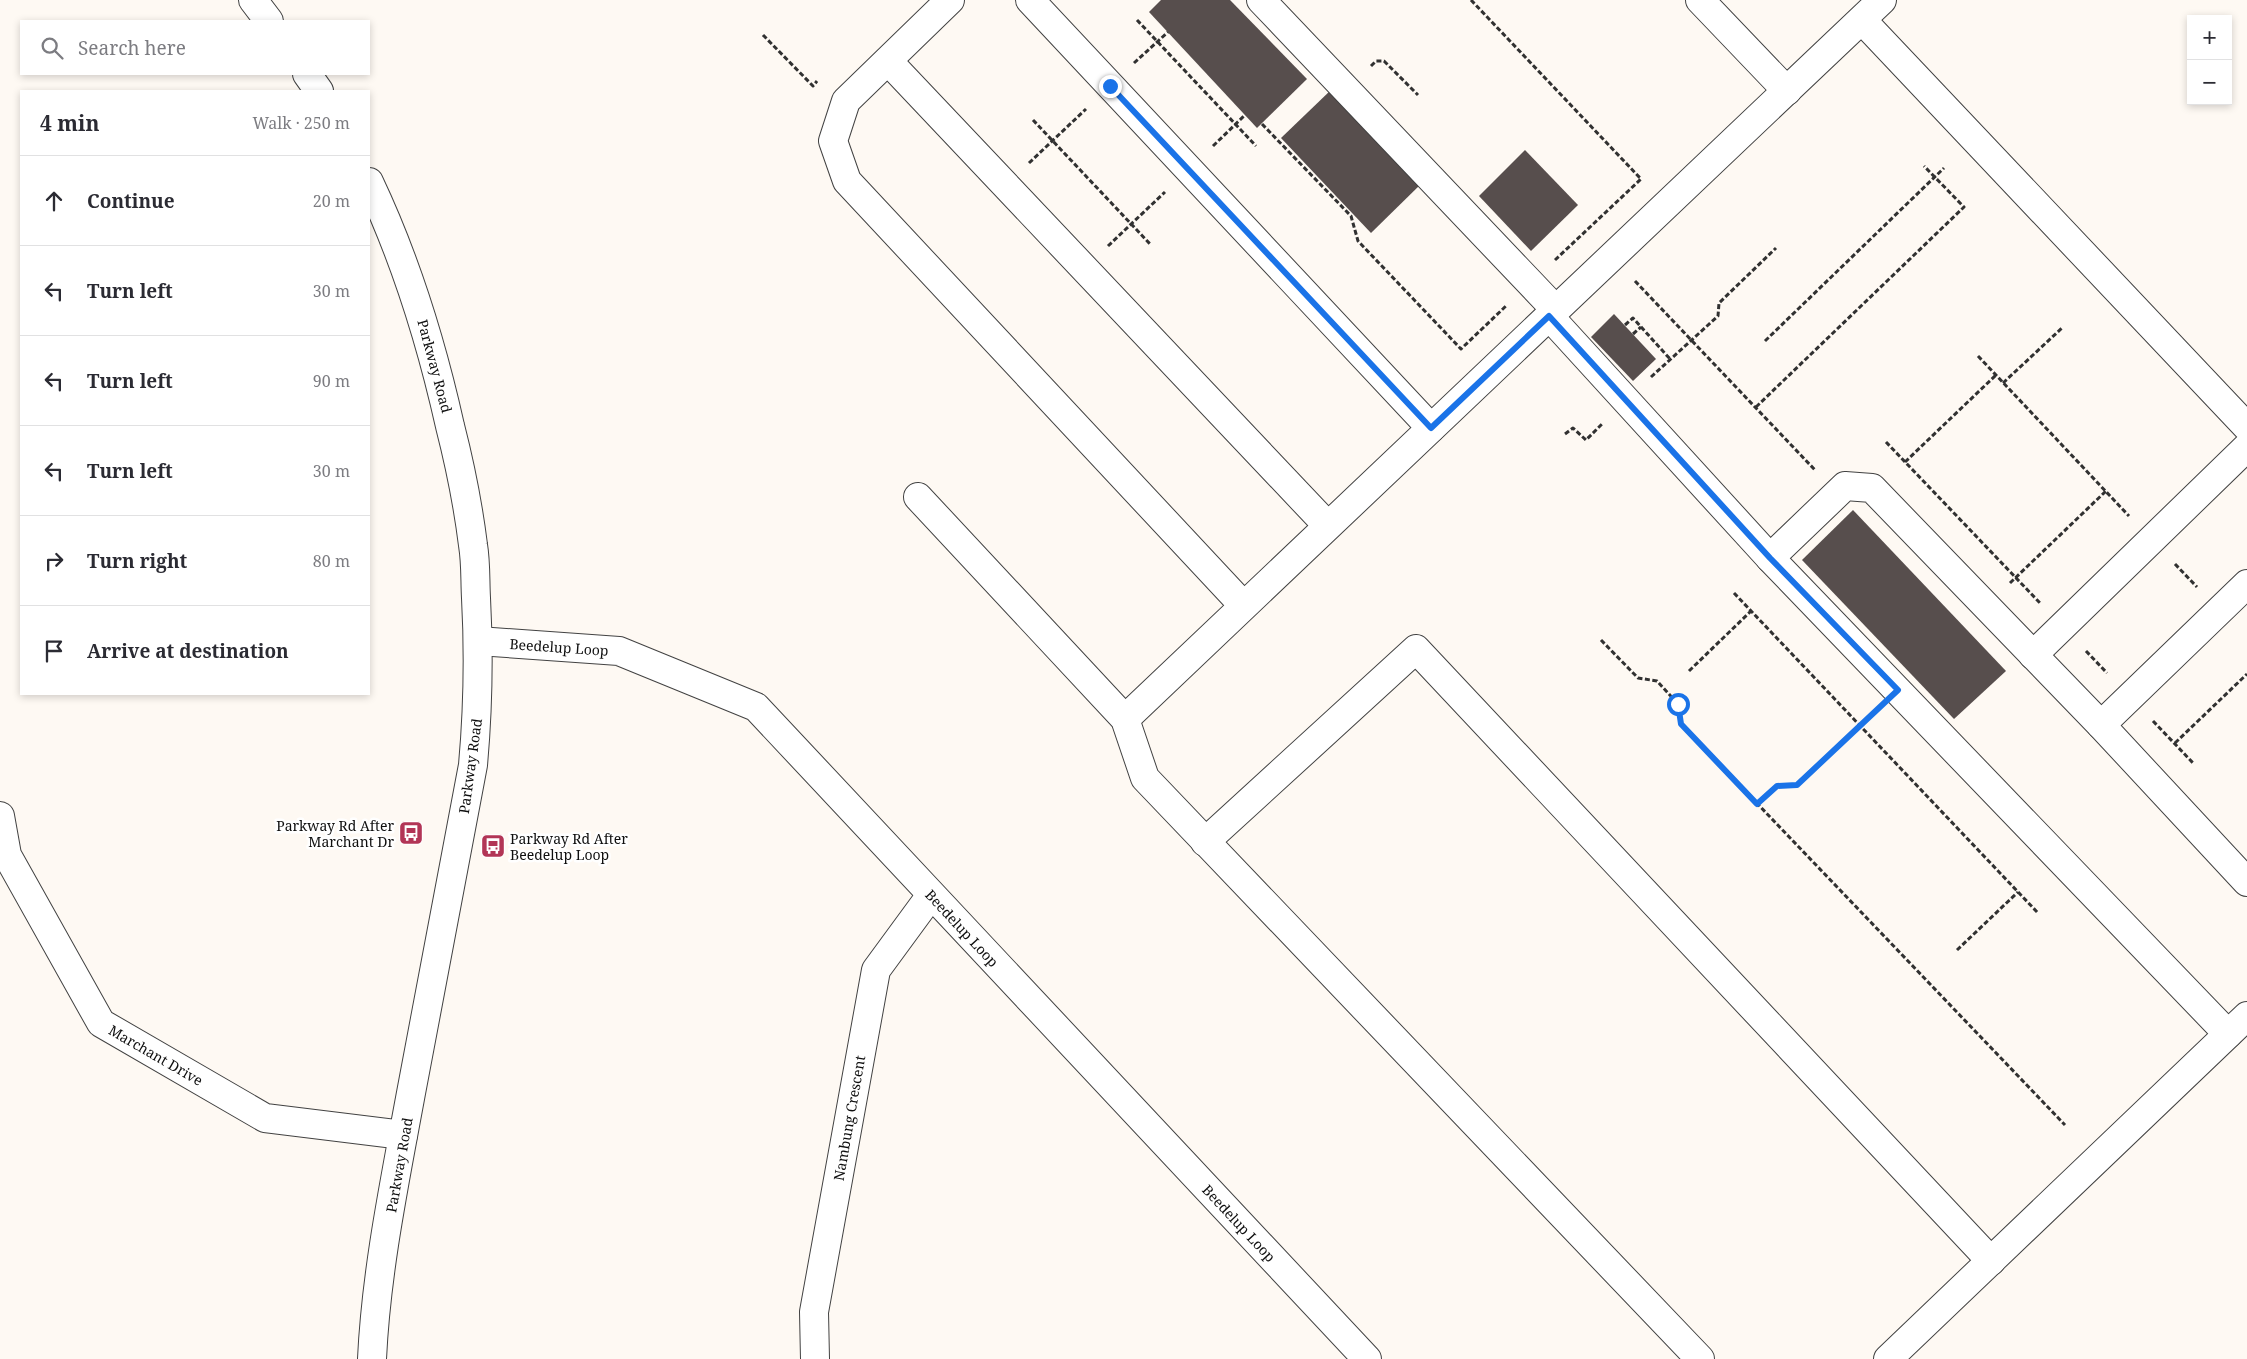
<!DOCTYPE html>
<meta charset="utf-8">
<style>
body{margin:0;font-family:"Noto Serif",serif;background:#f7f7f7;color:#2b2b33}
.controls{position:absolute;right:15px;top:15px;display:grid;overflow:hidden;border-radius:0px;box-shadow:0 2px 8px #0003}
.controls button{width:45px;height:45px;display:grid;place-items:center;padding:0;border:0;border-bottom:1px solid #e1e1e2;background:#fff;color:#2b2b33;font:25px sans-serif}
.stop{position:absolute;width:15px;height:15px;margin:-11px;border:4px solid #1a73e8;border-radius:50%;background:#fff}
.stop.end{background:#1a73e8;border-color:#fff;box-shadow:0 1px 5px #0008}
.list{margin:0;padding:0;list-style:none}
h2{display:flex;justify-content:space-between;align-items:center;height:65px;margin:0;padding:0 20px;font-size:21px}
h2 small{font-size:16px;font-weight:400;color:#7c7c81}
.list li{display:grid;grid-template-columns:32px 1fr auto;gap:15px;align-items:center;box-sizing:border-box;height:90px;padding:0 20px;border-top:1px solid #e1e1e2}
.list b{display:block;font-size:19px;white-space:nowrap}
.list em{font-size:16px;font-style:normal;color:#7c7c81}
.icon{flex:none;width:28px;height:28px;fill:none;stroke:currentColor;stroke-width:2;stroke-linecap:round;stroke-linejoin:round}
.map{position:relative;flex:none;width:2247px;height:1359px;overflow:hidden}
.search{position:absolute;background:#fff;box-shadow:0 2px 8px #0003;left:20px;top:20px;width:350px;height:55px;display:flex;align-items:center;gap:12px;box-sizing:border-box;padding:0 18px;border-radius:0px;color:#7c7c81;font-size:19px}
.panel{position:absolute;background:#fff;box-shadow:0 2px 8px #0003;left:20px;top:90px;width:350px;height:605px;border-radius:0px}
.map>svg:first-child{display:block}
.building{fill:#574e4d}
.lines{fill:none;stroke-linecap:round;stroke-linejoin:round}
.minor-casing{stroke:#424242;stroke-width:30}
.path{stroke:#313131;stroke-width:3;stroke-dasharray:5 2.5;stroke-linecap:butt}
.minor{stroke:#fff;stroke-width:28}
.route{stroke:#1a73e8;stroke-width:6}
.labels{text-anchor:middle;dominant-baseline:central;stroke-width:5;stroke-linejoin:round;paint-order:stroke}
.street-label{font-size:14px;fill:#0f0f0f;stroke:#fff}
.poi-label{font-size:14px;fill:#0f0f0f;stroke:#fff;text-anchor:end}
</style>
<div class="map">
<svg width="2247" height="1359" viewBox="0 0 2247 1359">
<rect width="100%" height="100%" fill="#fef9f3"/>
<g class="building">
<path d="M1161,0H1230L1307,79L1257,128L1149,12Z"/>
<path d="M1332,89L1422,183L1371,233L1281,138Z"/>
<path d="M1525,150L1578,205L1531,251L1479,196Z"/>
<path d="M1614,314L1656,359L1633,381L1591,337Z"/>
<path d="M1853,510L2006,671L1954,719L1802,560Z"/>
</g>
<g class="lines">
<defs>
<g id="minor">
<path d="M253,0L269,21"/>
<path d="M950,0L846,101L833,141L847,181L1243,605"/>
<path d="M1030,0L1431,428"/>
<path d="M1261,0L1555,309"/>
<path d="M1700,0L1787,91"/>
<path d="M1862,20L2247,427"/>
<path d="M888,61L1327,525"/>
<path d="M307,74L319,91"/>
<path d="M369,182C406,260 431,341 450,426C460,465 468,505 473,545C476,563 475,581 476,598C479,654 478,709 473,765C452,874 432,984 411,1093C395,1180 376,1271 372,1359"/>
<path d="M1549,316L1770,558L2228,1034"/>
<path d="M918,497L1125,719L1145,778L1700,1359"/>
<path d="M1770,558L1845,486L1872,488L2101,725L2247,882"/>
<path d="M478,641L619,651L756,707L1367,1359"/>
<path d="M2033,655L2247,447"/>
<path d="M1125,719L1882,0"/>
<path d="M2101,725L2247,584"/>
<path d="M0,816L7,855L101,1023L265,1118L403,1135"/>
<path d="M1205,842L1416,649L1991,1261"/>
<path d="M815,1359L814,1312L876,970L931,895"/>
<path d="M1888,1359L2247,1016"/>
</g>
</defs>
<use href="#minor" class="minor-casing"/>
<g class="path">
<path d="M1471,0L1641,179L1555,260"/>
<path d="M1137,20L1256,146"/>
<path d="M763,35L813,86L817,81"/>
<path d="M1134,63L1168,32"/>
<path d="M1371,66L1376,61H1384L1418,95"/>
<path d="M1033,120L1151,245"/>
<path d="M1262,124L1351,216L1358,241L1461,349L1507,305"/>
<path d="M1213,146L1245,115"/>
<path d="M1029,163L1086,109"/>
<path d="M1108,246L1165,192"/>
<path d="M1635,281L1815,470"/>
<path d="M1625,325L1633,318L1670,359"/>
<path d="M1633,334L1641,327"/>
<path d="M1765,341L1944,168"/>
<path d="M1978,356L2129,516"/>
<path d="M1651,377L1718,316L1719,303L1776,248"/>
<path d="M2003,383L2063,327"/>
<path d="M1756,407L1964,207L1924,166"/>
<path d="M1565,434L1573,428L1586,440L1603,423"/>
<path d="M1886,442L2040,603"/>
<path d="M1905,462L1996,375"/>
<path d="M2175,564L2197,587"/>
<path d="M2010,583L2106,491"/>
<path d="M1734,593L2038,913"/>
<path d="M1601,640L1638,678L1657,681L1678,704L1681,724L2065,1125"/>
<path d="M2086,651L2107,673"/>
<path d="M1689,671L1751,611"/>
<path d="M2153,721L2194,764"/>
<path d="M2175,743L2247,674"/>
<path d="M1757,804L1777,787L1797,785L1873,713"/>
<path d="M1957,950L2018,892"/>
</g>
<use href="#minor" class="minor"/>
</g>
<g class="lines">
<path class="route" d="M1110,86L1431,428L1549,316L1770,558L1898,690L1797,785L1777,786L1757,804L1681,724L1678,704"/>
</g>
<defs>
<symbol id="bus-square" viewBox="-11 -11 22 22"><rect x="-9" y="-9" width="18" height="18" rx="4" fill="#b23556" stroke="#fff"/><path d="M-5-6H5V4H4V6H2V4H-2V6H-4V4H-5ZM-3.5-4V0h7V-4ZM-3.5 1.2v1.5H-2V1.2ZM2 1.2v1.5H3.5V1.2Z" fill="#fff"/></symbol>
</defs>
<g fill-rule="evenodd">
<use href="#bus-square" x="397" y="819" width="28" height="28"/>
<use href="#bus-square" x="479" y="832" width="28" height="28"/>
</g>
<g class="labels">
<g class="street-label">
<text transform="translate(435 366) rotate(75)">Parkway Road</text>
<text transform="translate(559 647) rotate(4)">Beedelup Loop</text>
<text transform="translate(470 766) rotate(-82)">Parkway Road</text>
<text transform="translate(962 928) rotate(47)">Beedelup Loop</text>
<text transform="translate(156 1055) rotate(30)">Marchant Drive</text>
<text transform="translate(849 1118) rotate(-80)">Nambung Crescent</text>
<text transform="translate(399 1165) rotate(-80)">Parkway Road</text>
<text transform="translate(1239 1223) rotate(47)">Beedelup Loop</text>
</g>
<g class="poi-label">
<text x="394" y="825">Parkway Rd After<tspan x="394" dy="16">Marchant Dr</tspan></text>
<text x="510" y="838" text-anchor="start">Parkway Rd After<tspan x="510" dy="16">Beedelup Loop</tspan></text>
</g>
</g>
</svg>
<div class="controls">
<button>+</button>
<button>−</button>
</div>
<div class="stop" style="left:1678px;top:704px"></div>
<div class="stop end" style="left:1110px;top:86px"></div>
<div class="search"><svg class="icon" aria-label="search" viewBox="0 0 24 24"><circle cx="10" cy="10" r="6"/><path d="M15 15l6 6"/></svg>Search here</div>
<section class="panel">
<h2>4 min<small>Walk · 250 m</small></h2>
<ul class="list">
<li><svg class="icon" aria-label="ahead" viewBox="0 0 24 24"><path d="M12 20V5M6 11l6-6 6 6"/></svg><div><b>Continue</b></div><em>20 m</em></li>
<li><svg class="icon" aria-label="left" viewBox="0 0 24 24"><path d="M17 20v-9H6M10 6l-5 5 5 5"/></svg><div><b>Turn left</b></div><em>30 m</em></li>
<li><svg class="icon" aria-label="left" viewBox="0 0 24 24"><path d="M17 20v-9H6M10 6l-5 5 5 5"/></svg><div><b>Turn left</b></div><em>90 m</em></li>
<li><svg class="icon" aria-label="left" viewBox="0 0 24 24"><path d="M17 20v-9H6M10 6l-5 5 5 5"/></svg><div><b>Turn left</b></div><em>30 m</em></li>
<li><svg class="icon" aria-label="right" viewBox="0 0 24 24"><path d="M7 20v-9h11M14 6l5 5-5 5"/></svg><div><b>Turn right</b></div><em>80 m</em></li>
<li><svg class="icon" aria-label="arrive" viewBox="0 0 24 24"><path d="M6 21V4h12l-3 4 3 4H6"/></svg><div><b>Arrive at destination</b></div></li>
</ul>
</section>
</div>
